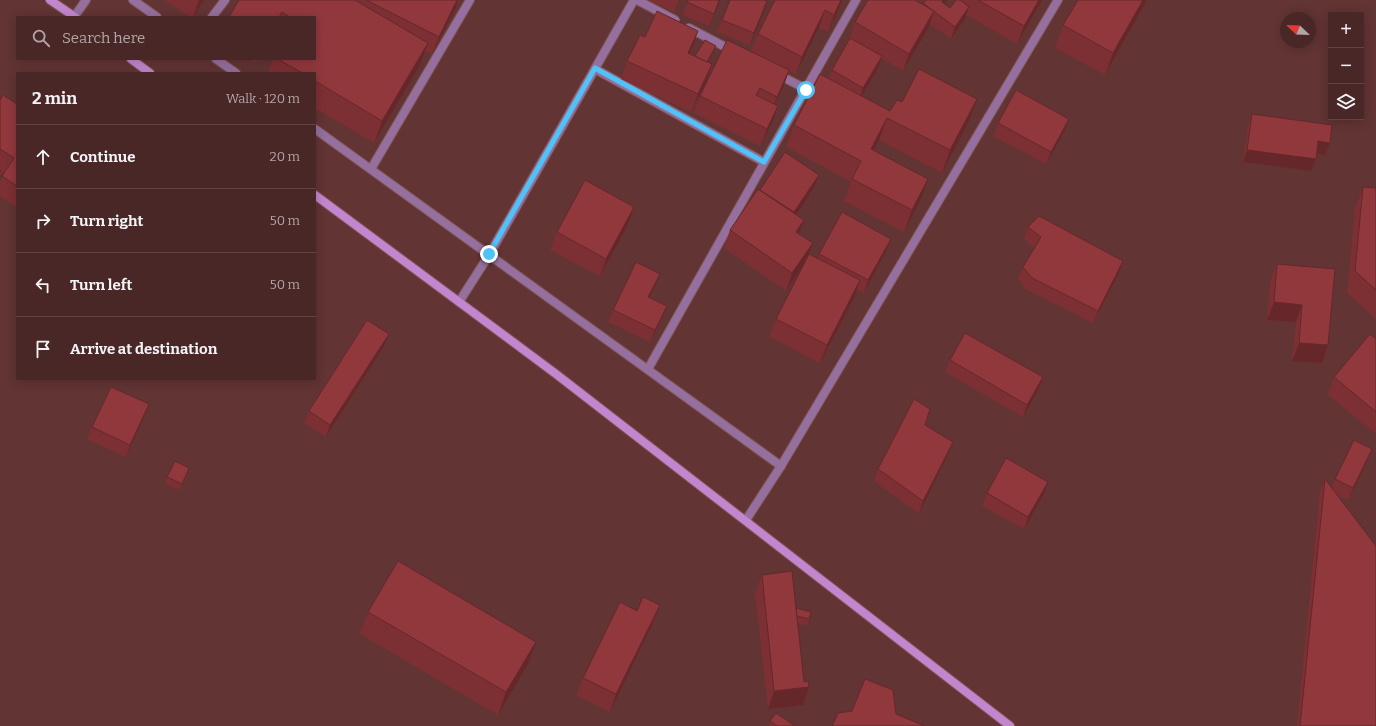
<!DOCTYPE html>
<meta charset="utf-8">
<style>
body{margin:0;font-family:Bitter,serif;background:#543333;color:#f1f3f6}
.controls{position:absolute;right:12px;top:12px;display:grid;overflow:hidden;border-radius:0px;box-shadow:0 2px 10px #0003}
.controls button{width:36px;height:36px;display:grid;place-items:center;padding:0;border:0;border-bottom:1px solid #614444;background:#4a2727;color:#f1f3f6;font:20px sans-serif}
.compass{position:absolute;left:1280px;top:12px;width:36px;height:36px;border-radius:50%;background:#4a2727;box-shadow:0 2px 10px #0003;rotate:293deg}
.stop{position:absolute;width:12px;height:12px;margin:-9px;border:3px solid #4fc3f7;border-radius:50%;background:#fff}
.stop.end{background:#4fc3f7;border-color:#fff;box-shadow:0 1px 4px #0008}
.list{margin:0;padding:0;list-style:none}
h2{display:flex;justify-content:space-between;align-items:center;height:52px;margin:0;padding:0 16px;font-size:17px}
h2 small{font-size:13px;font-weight:400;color:#b2a5a7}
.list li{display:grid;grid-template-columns:26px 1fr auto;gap:12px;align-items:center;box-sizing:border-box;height:64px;padding:0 16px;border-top:1px solid #614444}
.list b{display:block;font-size:15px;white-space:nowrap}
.list em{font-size:13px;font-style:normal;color:#b2a5a7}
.icon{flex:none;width:22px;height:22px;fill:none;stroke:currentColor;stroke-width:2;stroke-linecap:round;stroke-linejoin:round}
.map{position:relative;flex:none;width:1376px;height:726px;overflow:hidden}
.search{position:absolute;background:#4a2727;box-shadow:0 2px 10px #0003;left:16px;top:16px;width:300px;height:44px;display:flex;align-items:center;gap:10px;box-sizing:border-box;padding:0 14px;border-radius:0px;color:#b2a5a7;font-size:15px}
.panel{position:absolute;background:#4a2727;box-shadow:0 2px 10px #0003;left:16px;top:72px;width:300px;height:308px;border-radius:0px}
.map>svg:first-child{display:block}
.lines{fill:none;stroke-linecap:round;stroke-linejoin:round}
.street-casing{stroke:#7f5454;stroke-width:10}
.secondary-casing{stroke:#7f5454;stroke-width:10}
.street{stroke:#956f9d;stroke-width:8}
.secondary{stroke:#c286cf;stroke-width:8}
.wall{fill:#7d3034}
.shaded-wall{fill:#66272b}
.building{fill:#91383d;stroke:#66272b}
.route{stroke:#4fc3f7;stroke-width:5}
</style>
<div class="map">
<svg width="1376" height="726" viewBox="0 0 1376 726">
<rect width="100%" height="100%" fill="#623434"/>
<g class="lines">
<defs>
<g id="street">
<path d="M133,0L157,17"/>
<path d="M637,0L675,20"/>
<path d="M74,17L86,0"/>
<path d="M212,17L225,0"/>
<path d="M689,28L733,51"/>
<path d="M216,59L236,73"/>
<path d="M595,69L764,162"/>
<path d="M777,74L806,89"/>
<path d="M315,129L781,466"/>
<path d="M371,169L470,0"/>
<path d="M459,302L489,255L634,0"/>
<path d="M648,369L856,0"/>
<path d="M746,520L781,466L1058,0"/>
</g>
<g id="secondary">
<path d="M50,0L75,17"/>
<path d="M131,59L150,73"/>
<path d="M315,195L556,374L1010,726"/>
</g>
</defs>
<use href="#street" class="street-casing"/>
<use href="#secondary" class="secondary-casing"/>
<use href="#street" class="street"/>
<use href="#secondary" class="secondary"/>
</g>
<g class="wall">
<path d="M164,0H204L193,17H190Z"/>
<path d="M239,0H458L456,7L432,54L425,51L420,65L374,143L315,108V73H268L273,59H315V17H229Z"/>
<path d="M648,0H680L674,12Z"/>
<path d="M688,0H720L709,26L683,15Z"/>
<path d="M775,0L837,13L828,32L819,28L796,74L789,71L783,88L775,104L778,106L772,123L760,146L694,113L700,96L751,52L758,34Z"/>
<path d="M868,0H916L923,5V3L946,2L944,4L950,8L961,0H1042L1017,44L967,15L965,19L951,39L930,24L928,29L903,71L881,58L878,68L861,96L890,111L902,102L969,121L942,173L879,140L874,150L920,201L904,232L844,201L851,182L786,147L794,125L828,79L832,70L849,39L855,22Z"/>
<path d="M1147,0L1105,75L1055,48L1063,25Z"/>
<path d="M767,1L750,45L717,32L722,20Z"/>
<path d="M698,31L689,53L695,56L716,46L713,53L708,62L712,64L706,82L691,112L621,79L627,61L645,37Z"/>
<path d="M249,59H259L256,63Z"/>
<path d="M0,100L17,104V208L0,196V182L4,173L0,171Z"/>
<path d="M1252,114L1330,143L1325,155L1316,154V159L1311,171L1243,162L1248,127Z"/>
<path d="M998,123L1064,132L1046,164L993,136Z"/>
<path d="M814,187L796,215L799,234L813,243L808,256L818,258L819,254L891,239L886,251L864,293L857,289L854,298L820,363L769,337L776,319L803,265L786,291L724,248L730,230L760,190Z"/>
<path d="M1363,187L1376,188V319L1347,293L1355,209Z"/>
<path d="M628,225L600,276L550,250L557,232Z"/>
<path d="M1028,227L1123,261L1119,273L1093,323L1027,290L1018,279L1023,267L1034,248L1024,239Z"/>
<path d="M1277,264L1335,269L1322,363L1292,361L1296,322L1267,320L1270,282Z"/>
<path d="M660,274L650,298L662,318L650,342L608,322L613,310Z"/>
<path d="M1376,339V434L1328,395L1334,377Z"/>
<path d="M384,346L326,437L304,423L309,411Z"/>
<path d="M950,360L1043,377L1038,390L1023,417L945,372Z"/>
<path d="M149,404L144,417L126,457L87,439L92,427Z"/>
<path d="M925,425L948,454L919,514L874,481L878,469Z"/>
<path d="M1372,449L1367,461L1348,500L1336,494L1376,726H1297L1320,491L1325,479L1332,488L1335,479Z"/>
<path d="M189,468L179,490L165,484L167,477Z"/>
<path d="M987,493L1044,494L1024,529L982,506Z"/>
<path d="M762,575L796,609L809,619L807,626L798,623L804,682L809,687L803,705L768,709L755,593Z"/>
<path d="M660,605L653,623L610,712L576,695L583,678L637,611Z"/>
<path d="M368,612L528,664L498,715L360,634Z"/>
<path d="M770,721L795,726H769Z"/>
</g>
<g class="shaded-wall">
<path d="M199,0H204L193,17Z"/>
<path d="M457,0H458L456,7L432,54L439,37Z"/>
<path d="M679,0H680L674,12Z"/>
<path d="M719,0H720L709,26L714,14Z"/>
<path d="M841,0H842L837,13L828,32L834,15Z"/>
<path d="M943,0H947L946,2L937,14L942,2Z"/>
<path d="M1039,0H1042L1017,44L1024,26Z"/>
<path d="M1143,0H1147L1105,75L1113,53Z"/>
<path d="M767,1L763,14L750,45L754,33Z"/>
<path d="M969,7L965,19L951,39L955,27Z"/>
<path d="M825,10L819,28L796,74L802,57Z"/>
<path d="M934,11L928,29L903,71L909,54Z"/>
<path d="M698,31L692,48L681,70L688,53Z"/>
<path d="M428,43L420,65L374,143L382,121Z"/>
<path d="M716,46L713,53L702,71L705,65Z"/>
<path d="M882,56L878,68L859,101L863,88Z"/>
<path d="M712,64L706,82L691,112L698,94Z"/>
<path d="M789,70L783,88L770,114L777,97Z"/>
<path d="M977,99L969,121L942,173L950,150Z"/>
<path d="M778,106L772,123L760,146L767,129Z"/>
<path d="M887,118L879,140L863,171L871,149Z"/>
<path d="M1069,119L1064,132L1046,164L1051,152Z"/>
<path d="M1318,141L1330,143L1325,155L1314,153Z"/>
<path d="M1247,150L1316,159L1311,171L1243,162Z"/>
<path d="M819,175L814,187L790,225L794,212Z"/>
<path d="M928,179L920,201L904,232L912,210Z"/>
<path d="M634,207L628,225L600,276L606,259Z"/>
<path d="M804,220L797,238L796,232Z"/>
<path d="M891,239L886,251L864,293L868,280Z"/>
<path d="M813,243L806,261L786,291L792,273Z"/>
<path d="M1123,261L1119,273L1093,323L1098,311Z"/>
<path d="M660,274L655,286L644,309L648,297Z"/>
<path d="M860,280L854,298L820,363L827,345Z"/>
<path d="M1274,302L1302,305L1296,322L1267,320Z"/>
<path d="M667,306L662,318L650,342L655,330Z"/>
<path d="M389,334L384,346L326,437L330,425Z"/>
<path d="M1299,343L1328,345L1322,363L1292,361Z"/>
<path d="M1043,377L1038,390L1023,417L1027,405Z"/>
<path d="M149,404L144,417L126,457L130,445Z"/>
<path d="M953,442L948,454L919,514L923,501Z"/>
<path d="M1372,449L1367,461L1348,500L1353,488Z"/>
<path d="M1048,482L1044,494L1024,529L1028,517Z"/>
<path d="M660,605L653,623L610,712L616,694Z"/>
<path d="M536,642L528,664L498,715L506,692Z"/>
<path d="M809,687L803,705L768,709L774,691Z"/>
</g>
<g class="building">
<path d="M239,0H355L428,43L382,121L315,81V73H302L278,59H315V17H290L282,12L279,17H229Z"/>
<path d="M366,0H457L439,37Z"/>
<path d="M688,0H719L714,14L687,2Z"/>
<path d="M730,0H764L767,1L754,33L722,20Z"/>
<path d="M775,0H841L834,15L825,10L802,57L758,34Z"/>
<path d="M868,0H915L934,11L909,54L855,22Z"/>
<path d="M926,0H943L942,2L950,8L956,0H960L969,7L955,27L923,3Z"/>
<path d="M978,0H1039L1024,26Z"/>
<path d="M1078,0H1143L1113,53L1063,25Z"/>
<path d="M657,11L698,31L688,53L712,64L698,94L627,61L640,35L645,37Z"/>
<path d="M850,38L882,56L863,88L832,70Z"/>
<path d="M705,40L716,46L707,62L695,56Z"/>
<path d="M727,40L789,70L777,97L760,88L756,95L778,106L767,129L700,96Z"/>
<path d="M919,69L977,99L950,150L887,118L871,149L928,179L912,210L852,179L861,161L794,125L820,74L890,111L897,100L902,102Z"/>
<path d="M1016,90L1069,119L1051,152L998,123Z"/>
<path d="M3,95L17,104V186L2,176L14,158L0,149V100Z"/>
<path d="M1252,114L1332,125L1330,143L1318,141L1316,159L1247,150Z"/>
<path d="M785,152L819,175L794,212L760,190Z"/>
<path d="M0,171L3,173L0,177Z"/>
<path d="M585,180L634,207L606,259L557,232Z"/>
<path d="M1363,187L1376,188V290L1355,271Z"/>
<path d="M758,189L804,220L796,232L813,243L792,273L730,230Z"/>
<path d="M842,212L891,239L868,280L819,254Z"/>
<path d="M1039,216L1123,261L1098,311L1032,278L1023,267L1041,237L1028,227Z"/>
<path d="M809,254L860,280L827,345L776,319Z"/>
<path d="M636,262L660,274L648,297L667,306L655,330L613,310Z"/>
<path d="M1277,264L1335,269L1328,345L1299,343L1302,305L1274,302Z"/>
<path d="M367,320L389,334L330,425L309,411Z"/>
<path d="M965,333L1043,377L1027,405L950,360Z"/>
<path d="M1370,334L1376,339V412L1334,377Z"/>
<path d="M111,387L149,404L130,445L92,427Z"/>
<path d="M914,399L930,409L925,425L953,442L923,501L878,469Z"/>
<path d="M1354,440L1372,449L1353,488L1335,479Z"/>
<path d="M1006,458L1048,482L1028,517L987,493Z"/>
<path d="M175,461L189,468L182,484L167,477Z"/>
<path d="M1325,479L1376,546V726H1300Z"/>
<path d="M398,561L536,642L506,692L368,612Z"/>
<path d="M792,571L804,682L808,681L809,687L774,691L762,575Z"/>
<path d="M643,597L660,605L616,694L583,678L620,602L637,611Z"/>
<path d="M796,608L811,612L809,619L797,616Z"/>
<path d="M865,679L893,690L896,714L925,726H832L838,713L852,711Z"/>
<path d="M776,713L795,726H777L770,721Z"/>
</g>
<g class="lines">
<path class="route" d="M489,254L595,68L764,162L806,90"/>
</g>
</svg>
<div class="controls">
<button>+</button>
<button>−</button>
<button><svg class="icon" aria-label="layers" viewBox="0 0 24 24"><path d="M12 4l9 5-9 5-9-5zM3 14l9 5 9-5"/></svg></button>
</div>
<svg class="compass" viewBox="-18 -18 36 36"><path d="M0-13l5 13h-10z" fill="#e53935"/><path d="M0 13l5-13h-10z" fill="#b2a5a7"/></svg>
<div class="stop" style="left:806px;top:90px"></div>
<div class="stop end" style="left:489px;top:254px"></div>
<div class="search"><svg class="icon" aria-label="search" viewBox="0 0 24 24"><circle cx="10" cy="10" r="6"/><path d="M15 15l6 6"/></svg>Search here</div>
<section class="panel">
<h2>2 min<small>Walk · 120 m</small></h2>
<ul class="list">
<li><svg class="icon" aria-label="ahead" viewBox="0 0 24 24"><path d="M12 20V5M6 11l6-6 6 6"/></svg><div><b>Continue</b></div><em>20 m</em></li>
<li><svg class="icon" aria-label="right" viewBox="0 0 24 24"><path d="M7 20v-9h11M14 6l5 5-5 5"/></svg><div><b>Turn right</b></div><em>50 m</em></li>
<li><svg class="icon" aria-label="left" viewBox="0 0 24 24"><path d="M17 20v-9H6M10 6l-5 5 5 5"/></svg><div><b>Turn left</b></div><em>50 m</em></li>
<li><svg class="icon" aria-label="arrive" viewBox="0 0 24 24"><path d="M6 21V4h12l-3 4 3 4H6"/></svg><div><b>Arrive at destination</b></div></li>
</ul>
</section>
</div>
